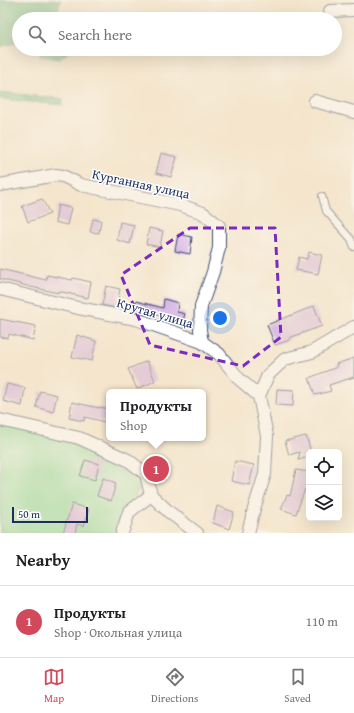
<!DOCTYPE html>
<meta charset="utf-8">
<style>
body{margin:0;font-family:"Gentium Book Plus",serif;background:#f6f6f6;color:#202124}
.controls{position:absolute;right:12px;bottom:12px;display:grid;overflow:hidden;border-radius:6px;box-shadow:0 4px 16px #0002}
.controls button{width:36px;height:36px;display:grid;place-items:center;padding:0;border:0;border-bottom:1px solid #e0e0e0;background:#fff;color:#202124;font:20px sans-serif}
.scale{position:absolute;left:12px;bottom:10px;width:76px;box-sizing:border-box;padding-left:4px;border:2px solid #1b2f5e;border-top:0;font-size:11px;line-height:14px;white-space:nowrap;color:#1b2f5e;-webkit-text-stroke:3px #fff;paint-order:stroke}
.you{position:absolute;left:220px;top:318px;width:14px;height:14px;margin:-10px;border:3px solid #fff;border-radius:50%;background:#1a73e8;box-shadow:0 0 0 6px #1a73e833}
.badge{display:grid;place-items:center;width:26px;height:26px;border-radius:50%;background:#d1495b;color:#fff;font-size:13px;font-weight:700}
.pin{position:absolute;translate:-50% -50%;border:2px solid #fff;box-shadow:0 1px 4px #0006}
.popup{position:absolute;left:106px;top:389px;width:100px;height:52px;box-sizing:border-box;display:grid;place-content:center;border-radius:6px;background:#fff;filter:drop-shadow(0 1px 3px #0005);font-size:13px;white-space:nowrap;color:#757577}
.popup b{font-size:15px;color:#202124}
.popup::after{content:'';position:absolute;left:50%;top:100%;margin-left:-8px;border:8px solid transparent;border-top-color:#fff}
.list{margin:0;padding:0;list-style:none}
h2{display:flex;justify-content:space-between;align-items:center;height:52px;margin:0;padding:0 16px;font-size:17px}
h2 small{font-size:13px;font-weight:400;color:#757577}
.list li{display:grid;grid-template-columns:26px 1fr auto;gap:12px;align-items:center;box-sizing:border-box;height:72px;padding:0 16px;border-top:1px solid #e0e0e0}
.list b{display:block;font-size:15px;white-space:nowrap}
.list p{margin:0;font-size:13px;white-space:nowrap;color:#757577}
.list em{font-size:13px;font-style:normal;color:#757577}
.icon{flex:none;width:22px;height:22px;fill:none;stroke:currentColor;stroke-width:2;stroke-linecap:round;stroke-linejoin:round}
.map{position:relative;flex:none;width:354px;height:533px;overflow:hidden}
.search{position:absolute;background:#fff;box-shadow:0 4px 16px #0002;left:12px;right:12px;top:12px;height:44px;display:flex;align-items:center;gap:10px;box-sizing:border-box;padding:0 14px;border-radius:22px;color:#757577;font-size:15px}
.sheet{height:124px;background:#fff}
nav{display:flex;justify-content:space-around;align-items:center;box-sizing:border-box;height:56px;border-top:1px solid #e0e0e0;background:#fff;font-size:11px;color:#757577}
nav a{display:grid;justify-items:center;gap:2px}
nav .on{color:#d1495b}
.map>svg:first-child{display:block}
.green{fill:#8add9e;stroke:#52867e}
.forest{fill:#6fbc85;stroke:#457672}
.building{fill:#d2abdf}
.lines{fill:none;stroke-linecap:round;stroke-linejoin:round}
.lane-casing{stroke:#3c4a6e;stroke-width:8}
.street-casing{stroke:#3c4a6e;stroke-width:14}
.lane{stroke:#fff;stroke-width:6}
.street{stroke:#fff;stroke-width:12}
.marked{fill:none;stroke:#7b2cbf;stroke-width:3;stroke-dasharray:8 5;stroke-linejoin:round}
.labels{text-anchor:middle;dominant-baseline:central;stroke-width:3;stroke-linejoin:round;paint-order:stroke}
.street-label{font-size:13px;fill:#1b2f5e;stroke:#fff}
</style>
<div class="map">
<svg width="354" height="533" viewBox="0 0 354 533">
<rect width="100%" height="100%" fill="#fff"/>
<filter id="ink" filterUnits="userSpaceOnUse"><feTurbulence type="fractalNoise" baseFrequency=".025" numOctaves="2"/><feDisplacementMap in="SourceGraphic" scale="8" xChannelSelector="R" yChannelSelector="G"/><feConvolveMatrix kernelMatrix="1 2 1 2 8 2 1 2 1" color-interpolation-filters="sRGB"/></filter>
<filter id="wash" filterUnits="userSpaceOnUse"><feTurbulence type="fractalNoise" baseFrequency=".012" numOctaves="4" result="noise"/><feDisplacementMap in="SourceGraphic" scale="16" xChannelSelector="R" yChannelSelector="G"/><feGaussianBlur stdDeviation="0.9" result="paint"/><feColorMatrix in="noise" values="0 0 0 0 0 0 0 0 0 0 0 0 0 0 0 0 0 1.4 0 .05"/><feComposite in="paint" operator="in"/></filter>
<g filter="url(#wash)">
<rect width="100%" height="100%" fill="#f4e5cc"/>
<path class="green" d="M0,425L53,434L129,464L142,484L127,507L118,533H0Z"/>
<g class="forest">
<path d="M0,0H61L57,13L61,19H19V42L0,47Z"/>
<path d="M41,49H70V51L59,59L40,56Z"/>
<path d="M0,92L63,99L62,105L0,99Z"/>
</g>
<g id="blocks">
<g class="building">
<path d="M161,153L177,157L171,177L156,173Z"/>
<path d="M42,199L50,214L28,222L22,206Z"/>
<path d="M58,205L71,208L67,225L55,222Z"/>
<path d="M93,219L101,220L99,233L90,232Z"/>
<path d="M120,222L134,225L130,244L117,240Z"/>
<path d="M149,228L163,231L160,247L146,244Z"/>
<path d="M178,234L192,237L190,254L175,251Z"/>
<path d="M309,252L322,255L318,274L296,270L299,257L307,259Z"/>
<path d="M0,269L46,280L47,275L72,280L73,278L91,282L88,298L58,291V293L31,287L0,279Z"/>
<path d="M106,286L120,289L116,308L102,305Z"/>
<path d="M164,299L178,303L177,312L185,314L183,321L149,313L148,315L134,311L136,301L163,308Z"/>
<path d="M314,306L322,326L289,338L290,340L275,345L267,325Z"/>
<path d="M0,319L36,326L33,340L9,334L8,338L0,337Z"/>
<path d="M77,335L96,341L92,361L72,357Z"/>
<path d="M354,358V377L329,385L331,391L315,395L309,378L337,367L336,364Z"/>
<path d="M147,361L155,381L137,389L128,369Z"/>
<path d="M7,384L25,388L22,406L3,401Z"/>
<path d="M277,389L294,390L293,406L276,405Z"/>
<path d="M40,391L57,395L53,412L36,407Z"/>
<path d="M72,402L99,408V407L109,409V423L85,417L84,421L69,418Z"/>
<path d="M306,436L311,452H309V457L298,460L300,452L289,455L285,441Z"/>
<path d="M85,460L99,464L95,480L80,476Z"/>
<path d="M235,461L254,465L249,485L231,481Z"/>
<path d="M296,470L309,472V490L305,489L296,514L281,509L287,495L290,496Z"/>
<path d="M103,478L116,483L111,501L97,496Z"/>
<path d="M72,504L89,509L84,526L77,524L75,533H63Z"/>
<path d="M217,506L234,512L229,529L213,523Z"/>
</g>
</g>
</g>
<g filter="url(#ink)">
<use href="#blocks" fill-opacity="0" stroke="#3c4a6e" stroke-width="1"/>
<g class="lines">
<defs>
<path id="lane" d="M322,196L326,211L351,239L354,247"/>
<g id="street">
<path d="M330,11L354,10"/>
<path d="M315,101L354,112"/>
<path d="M0,185L56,175L63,176L81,185L180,205L203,213L219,226V248L213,272L201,306L200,330L202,342"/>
<path d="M0,289L78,308L136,319L202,342L219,354L239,379L259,396"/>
<path d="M0,420L79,438L128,460L146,474L151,495"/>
<path d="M151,495L169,512L197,533"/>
<path d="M122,533L129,512L151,495"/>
<path d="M248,533L254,509L265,474L267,436L259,396L268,375L285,359L312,352L354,327"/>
</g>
</defs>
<use href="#lane" class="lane-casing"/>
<use href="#street" class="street-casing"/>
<use href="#lane" class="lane"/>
<use href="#street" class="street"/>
</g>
</g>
<path d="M0 0H354V533H0ZM190,228H275L281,337L243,366L150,345L121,275Z" fill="#f4e5cc" fill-opacity=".55" fill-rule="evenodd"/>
<path class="marked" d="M190,228H275L281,337L243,366L150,345L121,275Z"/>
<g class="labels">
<g class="street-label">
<text transform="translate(141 184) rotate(12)">Курганная улица</text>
<text transform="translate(155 313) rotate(16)">Крутая улица</text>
</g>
</g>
</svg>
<div class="controls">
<button><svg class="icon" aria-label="locate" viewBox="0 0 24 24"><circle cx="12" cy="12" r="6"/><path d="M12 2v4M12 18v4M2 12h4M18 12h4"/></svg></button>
<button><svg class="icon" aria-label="layers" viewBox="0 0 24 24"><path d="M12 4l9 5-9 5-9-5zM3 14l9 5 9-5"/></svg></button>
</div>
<div class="scale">50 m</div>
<div class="you"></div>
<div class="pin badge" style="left:156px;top:469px">1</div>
<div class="popup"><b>Продукты</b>Shop</div>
<div class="search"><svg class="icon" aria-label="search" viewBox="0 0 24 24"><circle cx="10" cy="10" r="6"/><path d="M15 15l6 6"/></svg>Search here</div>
</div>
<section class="sheet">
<h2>Nearby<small></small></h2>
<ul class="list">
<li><span class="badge">1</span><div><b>Продукты</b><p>Shop · Окольная улица</p></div><em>110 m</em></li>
</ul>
</section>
<nav>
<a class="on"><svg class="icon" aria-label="map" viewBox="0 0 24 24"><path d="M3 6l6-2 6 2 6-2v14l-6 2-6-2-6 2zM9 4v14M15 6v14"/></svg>Map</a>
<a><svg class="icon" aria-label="directions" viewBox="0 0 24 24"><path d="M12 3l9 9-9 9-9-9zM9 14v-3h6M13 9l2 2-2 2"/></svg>Directions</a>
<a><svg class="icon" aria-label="saved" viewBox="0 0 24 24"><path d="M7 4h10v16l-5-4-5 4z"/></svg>Saved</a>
</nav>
